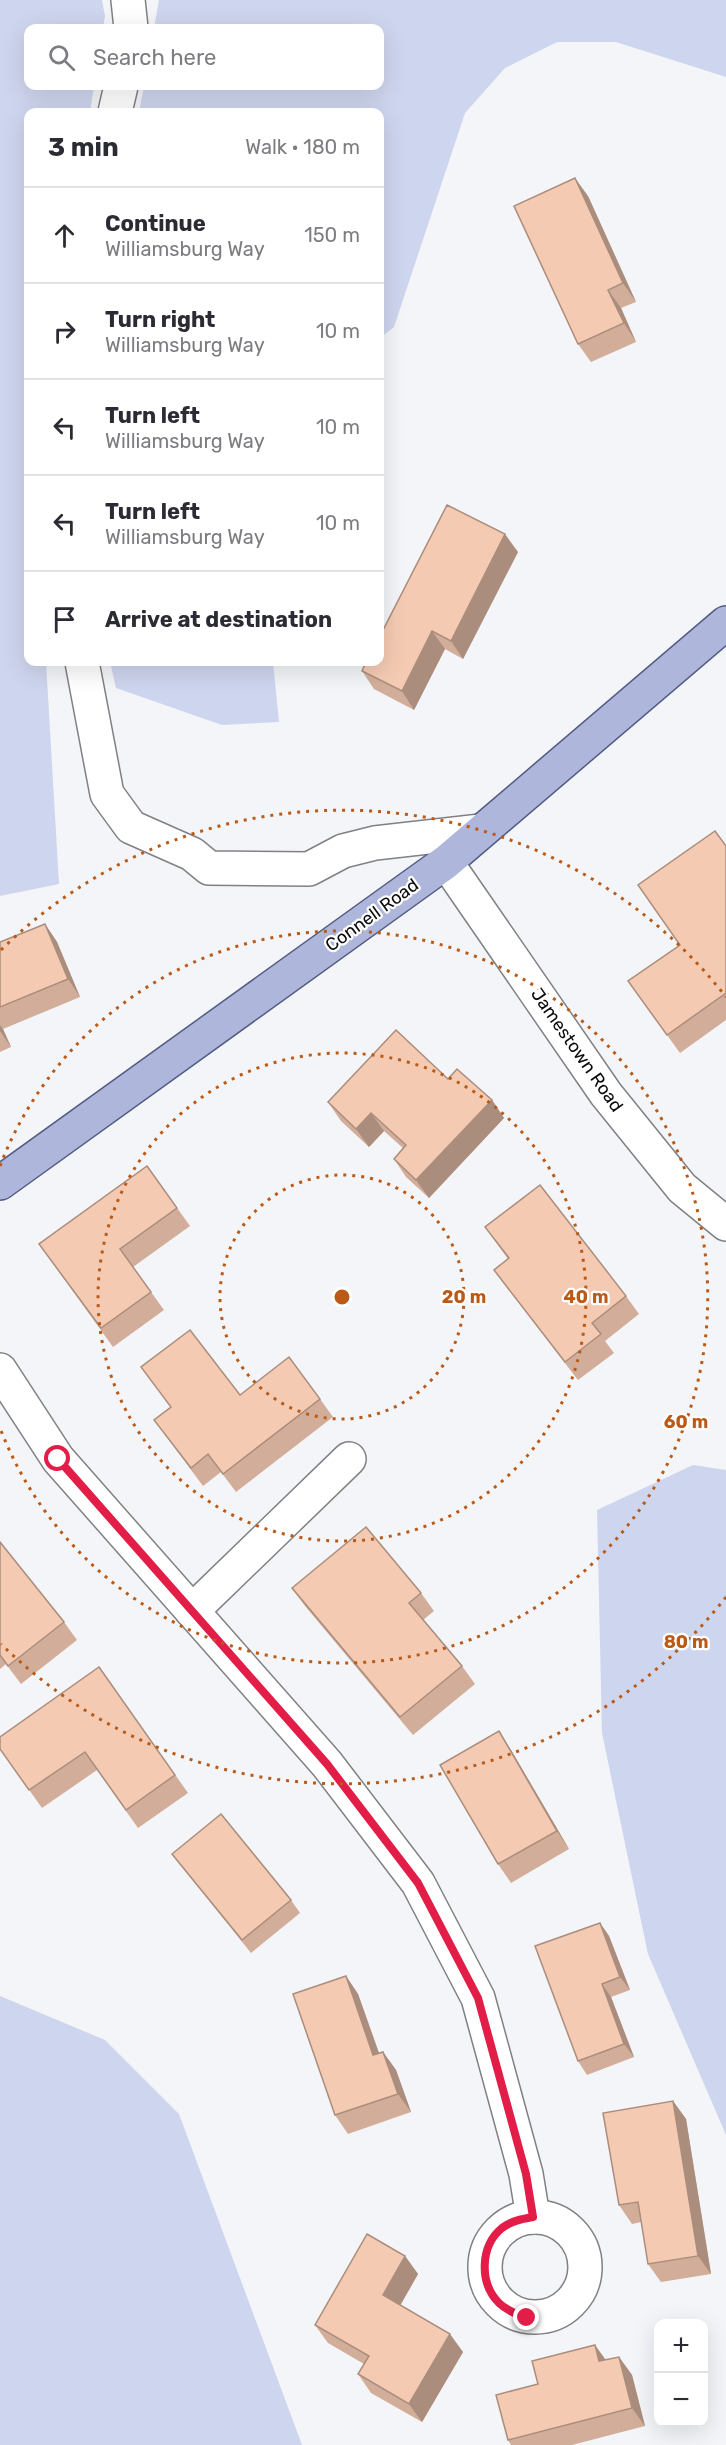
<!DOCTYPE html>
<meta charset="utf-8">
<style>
body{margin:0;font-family:Rubik,sans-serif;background:#f7f7f7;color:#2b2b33}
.controls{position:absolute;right:18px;bottom:18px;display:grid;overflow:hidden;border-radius:12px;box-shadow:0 6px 24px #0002}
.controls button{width:54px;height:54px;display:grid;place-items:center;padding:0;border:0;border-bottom:2px solid #e1e1e2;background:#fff;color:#2b2b33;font:30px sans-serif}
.stop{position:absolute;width:18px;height:18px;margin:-14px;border:4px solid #e11d48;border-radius:50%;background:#fff}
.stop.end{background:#e11d48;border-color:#fff;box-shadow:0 2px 6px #0008}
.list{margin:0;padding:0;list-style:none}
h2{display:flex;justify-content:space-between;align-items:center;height:78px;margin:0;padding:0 24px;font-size:26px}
h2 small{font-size:20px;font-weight:400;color:#7c7c81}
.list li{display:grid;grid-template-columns:39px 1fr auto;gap:18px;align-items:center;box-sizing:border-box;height:96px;padding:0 24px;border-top:2px solid #e1e1e2}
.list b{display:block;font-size:22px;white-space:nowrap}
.list p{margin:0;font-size:20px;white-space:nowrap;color:#7c7c81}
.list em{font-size:20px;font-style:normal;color:#7c7c81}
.icon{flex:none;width:33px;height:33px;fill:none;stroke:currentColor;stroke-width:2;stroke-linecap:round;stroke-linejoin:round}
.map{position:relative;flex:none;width:726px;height:2445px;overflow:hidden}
.search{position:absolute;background:#fff;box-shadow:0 6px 24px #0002;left:24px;top:24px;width:360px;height:66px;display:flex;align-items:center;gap:15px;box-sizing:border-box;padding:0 21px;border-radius:12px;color:#7c7c81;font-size:22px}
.panel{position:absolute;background:#fff;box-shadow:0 6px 24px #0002;left:24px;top:108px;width:360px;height:558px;border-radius:12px}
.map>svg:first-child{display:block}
.green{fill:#ced5ee}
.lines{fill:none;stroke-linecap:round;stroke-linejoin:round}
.minor-casing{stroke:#808184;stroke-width:36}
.major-casing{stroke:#525b83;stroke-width:36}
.minor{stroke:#fff;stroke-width:33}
.major{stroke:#aeb6db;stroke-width:33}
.wall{fill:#d2ae9a}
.shaded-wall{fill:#ab8d7d}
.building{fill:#f4cab3;stroke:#ab8d7d;stroke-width:1.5}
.route{stroke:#e11d48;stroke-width:8}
.ring{fill:none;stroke:#ba5a16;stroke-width:3;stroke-dasharray:3 6}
.labels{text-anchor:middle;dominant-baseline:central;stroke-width:4.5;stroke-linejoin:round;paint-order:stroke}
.street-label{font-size:18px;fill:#0b0c0d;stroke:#fff}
.centre{fill:#ba5a16;stroke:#fff;stroke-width:3}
.ring-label{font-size:18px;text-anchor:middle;font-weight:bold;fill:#ba5a16;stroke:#fff;stroke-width:4.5;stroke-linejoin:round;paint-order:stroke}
</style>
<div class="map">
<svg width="726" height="2445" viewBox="0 0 726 2445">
<rect width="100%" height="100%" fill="#f4f5f8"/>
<g class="green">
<path d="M0,0H102L105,16L103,28H28V86H94L90,112H28V662H46L59,884L0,896Z"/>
<path d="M159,0H726V77L616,42H557L505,68L465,113L394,327L380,338V112H139L144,86H380V28H154Z"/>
<path d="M110,662H273L279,722L222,725L116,688Z"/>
<path d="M693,1465L726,1470V2135L648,1954L602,1733L597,1510Z"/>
<path d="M0,1996L105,2040L179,2114L302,2445H0Z"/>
</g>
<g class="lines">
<defs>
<g id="minor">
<path d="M128,0L131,28"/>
<path d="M115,112L121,86"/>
<path d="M82,662L107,794L131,827L192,854L209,868L309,869L343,851L375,843L481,831"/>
<path d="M446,862L606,1094L682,1188L726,1224"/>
<path d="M0,1370L58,1459L327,1764L418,1883L478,1998L526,2174L533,2217"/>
<path d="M192,1611L349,1459"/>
<circle cx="535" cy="2267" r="50"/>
</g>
<path id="major" d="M0,1183L446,862L726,623"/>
</defs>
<use href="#minor" class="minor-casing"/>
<use href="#major" class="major-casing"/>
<use href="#minor" class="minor"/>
<use href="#major" class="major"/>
</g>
<g class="wall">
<path d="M588,196L636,302L621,308L636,342L591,362L578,344Z"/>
<path d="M518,552L463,659L445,649L414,710L374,689L362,671Z"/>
<path d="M726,846V1020L680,1053L628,981L680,945Z"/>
<path d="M45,924L57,942L80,997L3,1029L11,1047L0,1052V942Z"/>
<path d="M448,1079L492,1100L504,1118L429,1198L406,1177L394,1159L403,1148L384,1131L369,1147L341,1121L328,1102Z"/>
<path d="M147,1166L190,1226L133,1267L164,1310L113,1347L39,1244Z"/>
<path d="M485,1227L626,1296L639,1314L605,1341L614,1353L578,1380L507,1288L494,1270L508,1259Z"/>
<path d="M141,1367L240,1395L320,1399L333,1417L236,1492L221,1472L203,1486L154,1420L171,1407Z"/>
<path d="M0,1542L64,1622L77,1640L21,1684L6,1664L0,1669Z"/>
<path d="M292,1588L421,1593L434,1611L423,1620L462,1666L475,1684L413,1735L305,1606Z"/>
<path d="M99,1667L188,1793L138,1828L97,1770L42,1808L0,1749Z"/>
<path d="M511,1750L569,1849L511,1883L498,1864Z"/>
<path d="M172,1854L291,1900L300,1913L251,1953L182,1867Z"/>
<path d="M600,1923L609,1936L630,1990L611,1997L634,2057L587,2075L578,2061Z"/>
<path d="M346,1976L358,1994L379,2053L383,2052L396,2070L411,2112L348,2134L335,2115Z"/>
<path d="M673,2101L686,2119L711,2274L661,2282L648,2264L641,2222L632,2224L619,2205Z"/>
<path d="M405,2256L418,2274L400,2305L463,2352L422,2422L371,2393L358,2374L364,2364L328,2343L315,2325Z"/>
<path d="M619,2357L632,2375L645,2426L572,2445H511L508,2440L538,2384L606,2360Z"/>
</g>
<g class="shaded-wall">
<path d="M575,178L588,196L636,302L623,283Z"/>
<path d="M608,290L621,308L636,342L624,323Z"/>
<path d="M505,534L518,552L463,659L451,641Z"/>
<path d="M432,631L445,649L414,710L402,691Z"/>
<path d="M45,924L57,942L80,997L68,979Z"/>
<path d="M0,1025L3,1029L11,1047L0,1031Z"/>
<path d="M492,1100L504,1118L429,1198L416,1180Z"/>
<path d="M371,1113L384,1131L369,1147L356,1129Z"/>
<path d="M499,1731L511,1750L569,1849L557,1831Z"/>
<path d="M600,1923L609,1936L630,1990L620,1977Z"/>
<path d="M346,1976L358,1994L386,2073L373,2055Z"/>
<path d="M602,1984L611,1997L634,2057L624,2044Z"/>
<path d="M383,2052L396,2070L411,2112L398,2094Z"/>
<path d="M673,2101L686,2119L711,2274L698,2256Z"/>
<path d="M405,2256L418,2274L396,2313L383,2295Z"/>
<path d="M450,2334L463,2352L422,2422L409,2404Z"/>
<path d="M595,2345L608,2363L599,2361Z"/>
<path d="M619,2357L632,2375L645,2426L632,2408Z"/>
</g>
<g class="building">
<path d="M575,178L623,283L608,290L624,323L578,344L514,206Z"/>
<path d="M447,505L505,534L451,641L432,631L402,691L362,671L366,662H380V636Z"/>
<path d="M715,831L726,846V993L667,1035L628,981L680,945L638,885Z"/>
<path d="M45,924L68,979L0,1007V942Z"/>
<path d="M396,1030L448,1079L457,1069L492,1100L416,1180L394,1159L406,1145L371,1113L356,1129L328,1102Z"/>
<path d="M147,1166L177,1208L120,1249L151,1292L101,1328L39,1244Z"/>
<path d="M540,1185L626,1296L592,1323L601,1334L565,1362L494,1270L509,1258L485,1227Z"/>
<path d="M190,1330L240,1395L289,1357L320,1399L223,1474L208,1454L191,1468L154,1420L171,1407L141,1367Z"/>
<path d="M366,1527L421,1593L409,1603L462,1666L400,1717L292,1588Z"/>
<path d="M0,1542L64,1622L8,1666L0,1655Z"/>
<path d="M99,1667L175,1775L126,1810L85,1752L29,1790L0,1749V1737Z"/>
<path d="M499,1731L557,1831L498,1864L440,1765Z"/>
<path d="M221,1814L291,1900L242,1940L172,1854Z"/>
<path d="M600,1923L620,1977L602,1984L624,2044L578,2061L535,1946Z"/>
<path d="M346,1976L373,2055L383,2052L398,2094L335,2115L293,1994Z"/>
<path d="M673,2101L698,2256L648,2264L638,2202L619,2205L603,2113Z"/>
<path d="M367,2234L405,2256L383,2295L450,2334L409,2404L358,2374L369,2356L315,2325Z"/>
<path d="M595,2345L599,2361L619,2357L632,2408L508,2440L496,2395L538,2384L532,2361Z"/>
</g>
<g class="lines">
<path class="route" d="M58,1459L327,1764L418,1883L478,1998L526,2174L533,2217C522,2219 511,2221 502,2228C480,2246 479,2283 499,2303C507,2311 517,2314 527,2318"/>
</g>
<g class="ring">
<circle cx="342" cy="1297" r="122"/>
<circle cx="342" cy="1297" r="244"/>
<path d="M0 1166A366 366 0 1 1 0 1428"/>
<path d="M726 1597A487 487 0 0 1 1 1644M1 950A487 487 0 0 1 726 997"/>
</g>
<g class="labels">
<g class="street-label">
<text transform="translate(372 915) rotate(-36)">Connell Road</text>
<text transform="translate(577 1050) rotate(55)">Jamestown Road</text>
</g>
</g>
<circle cx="342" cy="1297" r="9" class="centre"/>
<g class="ring-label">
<text x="464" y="1303">20 m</text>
<text x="586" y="1303">40 m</text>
<text x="686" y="1428">60 m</text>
<text x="686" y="1648">80 m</text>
</g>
</svg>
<div class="controls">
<button>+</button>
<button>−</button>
</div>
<div class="stop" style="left:58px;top:1459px"></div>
<div class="stop end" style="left:527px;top:2318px"></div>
<div class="search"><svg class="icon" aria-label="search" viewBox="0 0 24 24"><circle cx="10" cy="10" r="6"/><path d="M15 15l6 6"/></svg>Search here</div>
<section class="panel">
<h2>3 min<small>Walk · 180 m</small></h2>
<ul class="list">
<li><svg class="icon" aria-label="ahead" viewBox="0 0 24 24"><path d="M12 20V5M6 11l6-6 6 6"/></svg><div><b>Continue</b><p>Williamsburg Way</p></div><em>150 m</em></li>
<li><svg class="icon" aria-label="right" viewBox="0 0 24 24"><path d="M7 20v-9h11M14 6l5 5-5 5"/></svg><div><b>Turn right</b><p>Williamsburg Way</p></div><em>10 m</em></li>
<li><svg class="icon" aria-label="left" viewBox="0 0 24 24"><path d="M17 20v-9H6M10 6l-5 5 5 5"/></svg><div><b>Turn left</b><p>Williamsburg Way</p></div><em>10 m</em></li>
<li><svg class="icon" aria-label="left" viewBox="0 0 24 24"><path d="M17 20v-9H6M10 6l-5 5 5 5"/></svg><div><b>Turn left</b><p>Williamsburg Way</p></div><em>10 m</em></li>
<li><svg class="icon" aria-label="arrive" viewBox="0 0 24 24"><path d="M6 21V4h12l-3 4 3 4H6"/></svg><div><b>Arrive at destination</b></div></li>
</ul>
</section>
</div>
